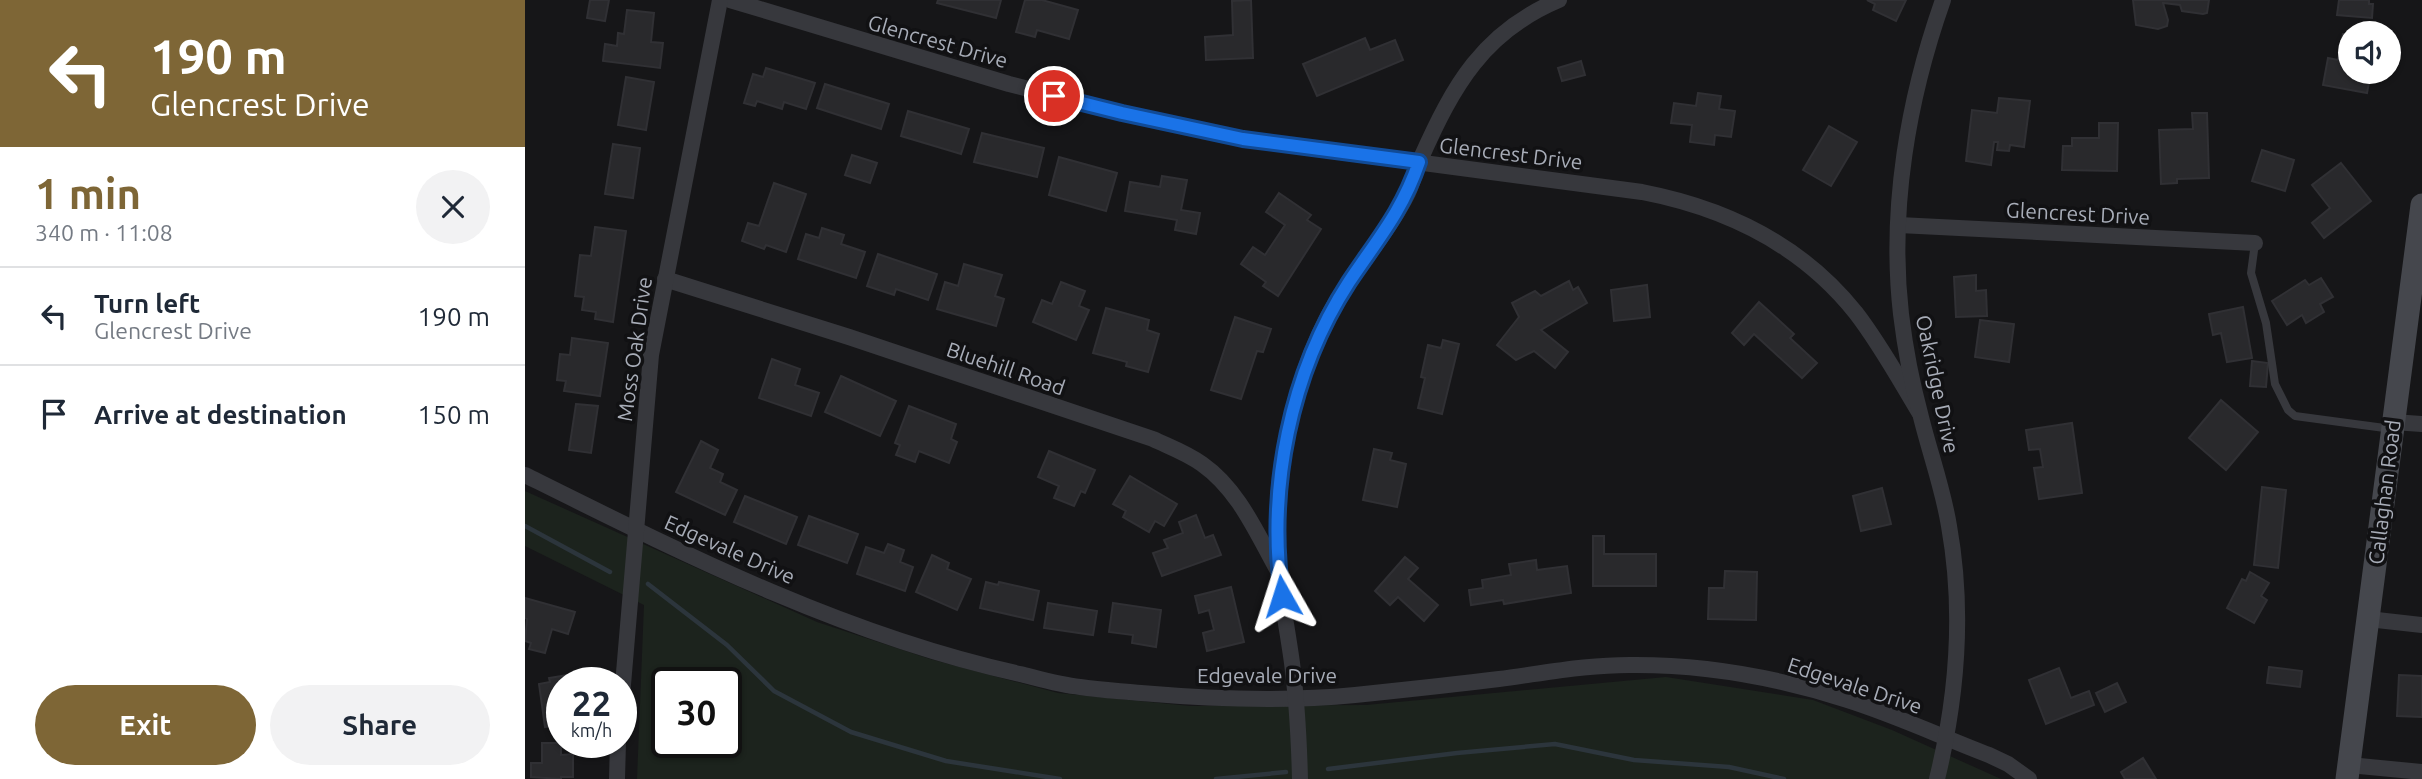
<!DOCTYPE html>
<html lang="en">
<head>
<meta charset="utf-8">
<style>
	body { margin:0; font-family:Ubuntu,sans-serif; background:#f2f2f3; color:#1f2937; height:100vh; display:flex; flex-direction:column; font-size:26px; white-space:nowrap }
	* { box-sizing:border-box; margin:0 }
	p { font-size:23px; color:#747a83 }
	.icon { flex:none; width:38px; height:38px; fill:none; stroke:currentColor; stroke-width:2; stroke-linecap:round; stroke-linejoin:round }
	.map { position:relative; flex:1; overflow:hidden }
	.drawer { display:flex; flex-direction:column; background:#fff; width:525px }
	.drawer>* { flex:none }
	.top-card { background:#7e6636; color:#fff; overflow:hidden }
	.buttons { position:absolute; left:1813px; top:21px; display:grid; gap:14px }
	.buttons a { display:grid; place-items:center; width:63px; height:63px; border-radius:50%; background:#fff; box-shadow:0 2px 5px #0004; font-size:35px }
	.speed { position:absolute; left:21px; top:667px; display:flex; gap:14px; font-size:35px; font-weight:700; text-align:center }
	.speed>* { display:grid; place-content:center; width:91px; height:91px; border-radius:50%; background:#fff; box-shadow:0 2px 5px #0004; line-height:1 }
	.speed small { font-size:18px; font-weight:400 }
	.speed .limit { border:4px solid #111; border-radius:10px; background:#fff; color:#111 }
	.pin { position:absolute; display:grid; place-items:center; width:60px; height:60px; color:#fff; margin:-30px; border:4px solid #fff; border-radius:50%; box-shadow:0 2px 7px #0007 }
	.me { position:absolute; width:77px; margin:-38px; rotate:354deg; stroke-linejoin:round; filter:drop-shadow(0 0 5px #0008) }
	.turn { display:flex; align-items:center; gap:24px; height:147px; padding:0 35px; font-size:32px }
	.turn .icon { width:91px; height:91px; stroke-width:2.5 }
	.turn b { display:block; font-size:49px; line-height:60px }
	.round { display:grid; place-items:center; flex:none; width:74px; height:74px; border-radius:37px; background:#f2f2f3 }
	.head { display:flex; align-items:center; justify-content:space-between; height:119px; padding:0 35px }
	h1 { font-size:42px; font-weight:600; line-height:52px; color:#7e6636 }
	.action { display:flex; gap:14px; margin-top:auto; padding:14px 35px }
	.action a { flex:1; height:80px; border-radius:42px; background:#7e6636; color:#fff; font-size:28px; font-weight:600; line-height:80px; text-align:center }
	.action a+a { background:#f2f2f3; color:#1f2937 }
	ul { padding:0; list-style:none }
	li { display:flex; align-items:center; gap:21px; height:98px; padding:0 35px; border-top:2px solid #e0e1e3 }
	li div { flex:1 }
	li b { display:block; font-size:26px }
	li em { font-style:normal }
	main { display:flex; flex:1; min-height:0 }
	.map>svg:first-child { display:block }
</style>
</head>
<body>
<main>
<section class="drawer">
<div class="top-card">
<div class="turn"><svg class="icon" aria-label="left" viewBox="0 0 24 24"><path d="M17 20v-9H6M10 6l-5 5 5 5"/></svg><div><b>190 m</b>Glencrest Drive</div></div>
</div>
<div class="head"><div><h1>1 min</h1><p>340 m · 11:08</p></div><a class="round"><svg class="icon" aria-label="close" viewBox="0 0 24 24"><path d="M6 6l12 12M18 6L6 18"/></svg></a></div>
<ul>
<li><svg class="icon" aria-label="left" viewBox="0 0 24 24"><path d="M17 20v-9H6M10 6l-5 5 5 5"/></svg><div><b>Turn left</b><p>Glencrest Drive</p></div><em>190 m</em></li>
<li><svg class="icon" aria-label="arrive" viewBox="0 0 24 24"><path d="M6 21V4h12l-3 4 3 4H6"/></svg><div><b>Arrive at destination</b></div><em>150 m</em></li>
</ul>
<div class="action"><a>Exit</a><a>Share</a></div>
</section>
<div class="map">
<svg width="1897" height="779" viewBox="0 0 1897 779">
	<rect width="100%" height="100%" fill="#161618"/>
	<path fill="#1c231d" fill-rule="evenodd" d="M0 491 292 622 405 659 533 693 665 706 841 705 1141 677 1288 700 1367 730 1476 779H112L119 605 0 546ZM142 682H201V742H142Z"/>
	<g fill="none" stroke-linecap="round" stroke-linejoin="round">
		<g stroke="#2c353c" stroke-width="4.5">
			<polyline points="0,526 85,572"/>
			<polyline points="123,584 202,645 249,691 326,732 421,761 535,779"/>
			<polyline points="803,769 932,753 1030,744 1109,760 1204,767 1259,779"/>
			<polyline points="691,779 761,772"/>
		</g>
	</g>
	<g fill="#29292c" stroke="#303034" stroke-width="2">
		<polygon points="65,0 84,0 80,21 62,18"/>
		<polygon points="413,0 476,0 471,18 412,3"/>
		<polygon points="500,0 517,0 553,10 544,39 512,30 510,37 491,32"/>
		<polygon points="726,0 728,58 681,60 680,37 708,35 707,1"/>
		<polygon points="1342,0 1381,0 1371,21 1348,10 1350,4"/>
		<polygon points="1608,0 1684,0 1682,13 1678,14 1657,11 1655,5 1638,3 1643,20 1642,26 1633,29 1611,25"/>
		<polygon points="1814,0 1844,0 1844,4 1848,4 1847,18 1812,15"/>
		<polygon points="102,10 129,13 126,42 138,43 135,68 78,61 80,44 92,46 93,33 99,34"/>
		<polygon points="1818,34 1825,35 1825,72 1846,72 1842,93 1798,85 1803,58 1813,60"/>
		<polygon points="840,38 845,50 870,40 878,60 792,96 778,64"/>
		<polygon points="1056,61 1060,75 1037,81 1033,68"/>
		<polygon points="241,68 290,83 281,109 259,102 257,109 232,101 230,106 219,103 228,74 238,77"/>
		<polygon points="101,77 129,82 121,130 93,125"/>
		<polygon points="300,84 364,104 356,129 292,108"/>
		<polygon points="1173,93 1196,96 1194,109 1210,111 1206,137 1190,135 1189,145 1165,142 1167,125 1146,123 1149,103 1171,106"/>
		<polygon points="1474,98 1505,101 1499,147 1485,145 1484,151 1472,150 1473,142 1469,142 1466,165 1441,161 1447,110 1472,113"/>
		<polygon points="383,111 444,129 436,154 376,136"/>
		<polygon points="1667,113 1682,113 1684,178 1652,179 1652,183 1636,184 1634,130 1668,129"/>
		<polygon points="1574,123 1593,123 1592,171 1537,170 1538,146 1547,146 1547,138 1574,138"/>
		<polygon points="1304,126 1332,142 1306,186 1278,170"/>
		<polygon points="457,133 519,148 512,177 449,162"/>
		<polygon points="88,144 115,148 108,198 80,194"/>
		<polygon points="1737,150 1769,160 1760,191 1727,181"/>
		<polygon points="327,155 352,163 345,183 320,175"/>
		<polygon points="534,157 592,173 581,211 524,195"/>
		<polygon points="1816,163 1846,201 1799,238 1787,223 1805,208 1787,185"/>
		<polygon points="637,176 662,180 656,210 675,213 671,234 650,230 652,220 600,211 605,182 635,187"/>
		<polygon points="249,183 281,194 261,252 241,245 239,249 217,241 223,223 234,226"/>
		<polygon points="754,193 786,215 782,220 796,229 753,296 738,286 741,282 716,264 728,247 740,255 760,225 741,212"/>
		<polygon points="70,227 101,231 88,322 70,319 71,312 57,310 59,297 50,296 55,255 66,256"/>
		<polygon points="297,228 319,235 316,244 340,252 331,278 273,259 281,234 294,238"/>
		<polygon points="353,254 412,274 403,300 371,289 369,295 342,286"/>
		<polygon points="439,264 477,275 470,296 479,299 471,326 412,309 420,282 433,286"/>
		<polygon points="1451,275 1451,291 1461,290 1462,316 1431,317 1429,277"/>
		<polygon points="1796,278 1808,297 1795,304 1799,312 1781,323 1777,315 1762,325 1747,301 1780,280 1784,285"/>
		<polygon points="1044,281 1048,290 1053,287 1062,303 1016,330 1043,352 1030,368 1009,351 991,360 972,345 994,317 987,303 1010,291 1016,296"/>
		<polygon points="536,282 560,291 554,306 564,310 551,340 508,322 517,300 527,304"/>
		<polygon points="1122,285 1125,317 1089,321 1086,290"/>
		<polygon points="1234,302 1269,334 1265,338 1292,363 1277,378 1229,334 1219,345 1207,333"/>
		<polygon points="1718,307 1727,358 1702,362 1696,333 1688,335 1684,314"/>
		<polygon points="581,308 624,320 622,330 634,334 623,372 601,366 602,362 568,353"/>
		<polygon points="710,317 746,329 738,352 732,351 716,399 686,390"/>
		<polygon points="1455,320 1489,324 1484,362 1450,357"/>
		<polygon points="47,338 83,343 75,396 39,391 41,381 32,380 35,354 45,355"/>
		<polygon points="918,340 934,344 917,414 893,408 900,378 896,377 903,345 916,348"/>
		<polygon points="247,359 275,369 270,385 294,393 286,416 234,398"/>
		<polygon points="1727,361 1743,363 1741,387 1725,386"/>
		<polygon points="316,376 371,401 355,436 300,412"/>
		<polygon points="1696,400 1733,432 1701,470 1664,438"/>
		<polygon points="51,404 73,406 66,453 44,450"/>
		<polygon points="384,406 431,424 426,439 432,442 424,463 394,451 390,462 371,455 375,445 370,443"/>
		<polygon points="1547,423 1557,493 1514,499 1509,468 1518,467 1515,449 1504,450 1501,430"/>
		<polygon points="176,441 193,450 185,468 198,474 195,482 212,490 200,515 151,492"/>
		<polygon points="849,449 867,453 865,460 881,464 872,507 838,500"/>
		<polygon points="524,451 570,470 560,493 556,491 549,506 529,498 534,486 513,477"/>
		<polygon points="605,476 652,504 639,526 630,521 624,532 598,517 601,511 588,504"/>
		<polygon points="1737,487 1761,490 1753,568 1729,565"/>
		<polygon points="1357,488 1366,524 1336,531 1328,496"/>
		<polygon points="220,496 272,517 261,544 209,522"/>
		<polygon points="671,515 680,538 688,535 696,555 637,576 628,553 643,548 639,540 658,533 654,522"/>
		<polygon points="284,516 333,534 322,563 273,545"/>
		<polygon points="1068,536 1079,536 1079,554 1131,554 1131,586 1068,586"/>
		<polygon points="363,544 379,550 375,562 388,567 380,591 332,574 341,547 359,553"/>
		<polygon points="407,555 424,563 422,569 446,579 432,610 391,592"/>
		<polygon points="880,557 893,568 883,579 913,605 899,621 873,597 865,605 850,591"/>
		<polygon points="1011,560 1012,570 1042,566 1046,593 979,604 978,600 946,605 944,590 958,588 957,580 986,575 984,564"/>
		<polygon points="1200,571 1232,572 1231,620 1183,619 1184,588 1199,588"/>
		<polygon points="1725,572 1744,583 1736,596 1742,600 1729,623 1702,608 1717,579 1721,581"/>
		<polygon points="461,582 473,585 474,582 514,591 508,620 455,608"/>
		<polygon points="706,587 719,642 682,651 678,633 689,630 684,610 674,613 670,596"/>
		<polygon points="0,598 50,612 43,634 27,629 20,653 4,649 6,643 0,641 2,619 0,618"/>
		<polygon points="523,603 572,611 568,635 519,628"/>
		<polygon points="588,603 636,610 631,647 607,643 608,635 584,632"/>
		<polygon points="1744,667 1777,671 1775,687 1742,683"/>
		<polygon points="1534,668 1546,698 1564,691 1569,705 1521,724 1504,680"/>
		<polygon points="43,675 44,682 37,682 37,724 20,727 14,684 25,682 24,678"/>
		<polygon points="1874,675 1897,676 1897,717 1872,716"/>
		<polygon points="1592,683 1601,702 1580,712 1571,693"/>
		<polygon points="17,743 36,743 36,755 48,754 48,777 36,777 36,779 6,777 6,763 17,763"/>
		<polygon points="1618,758 1631,779 1600,779 1596,772"/>
	</g>
	<g fill="none" stroke-linecap="round" stroke-linejoin="round">
		<polyline stroke="#37383d" stroke-width="8" points="1730,243 1726,273 1741,323 1750,384 1763,410 1770,416 1867,429"/>
		<g stroke="#37383d" stroke-width="16">
			<path d="M205 0 484 84 597 113 718 139 1117 192C1200 208 1277 245 1331 313 1355 344 1374 379 1394 412"/>
			<polyline points="1374,225 1730,243"/>
			<path d="M140 279 324 337 628 439C645 447 662 453 677 464 714 490 732 534 753 571"/>
			<polyline points="1868,422 1897,424"/>
			<path d="M0 475C159 554 321 636 495 674 515 679 535 685 555 687 575 690 596 691 616 693 686 699 759 702 830 695 878 690 926 685 974 679 1020 673 1065 664 1111 665 1182 665 1254 678 1322 700 1370 715 1417 737 1464 755L1483 764 1504 779"/>
			<polyline points="1843,619 1897,625"/>
			<polyline points="96,708 126,355 195,0"/>
			<polyline points="1824,765 1897,772"/>
			<polyline points="92,779 93,742"/>
			<path d="M775 779C774 740 772 702 767 663 763 633 757 604 754 574 746 489 763 398 800 322 823 276 860 239 883 193 888 182 891 170 896 158 928 86 958 32 1034 0"/>
			<path d="M1412 779C1432 697 1439 610 1424 526 1418 488 1404 451 1395 413 1386 380 1380 347 1376 314 1364 209 1383 99 1418 0"/>
		</g>
		<polyline stroke="#45474d" stroke-width="23" points="1822,779 1897,205"/>
	</g>
	<g fill="none" stroke-linecap="round" stroke-linejoin="round">
		<g stroke="#114b97" stroke-width="18">
			<path id="route" d="M529 96 597 113 718 139 894 162C877 212 852 240 824 282 765 373 742 489 757 596"/>
		</g>
		<use href="#route" stroke="#1a73e8" stroke-width="12"/>
	</g>
	<g text-anchor="middle" dominant-baseline="central" stroke-width="7" stroke-linejoin="round" paint-order="stroke">
		<g font-size="21" fill="#a8adb8" stroke="#111113">
			<text transform="translate(413 41) rotate(16)">Glencrest Drive</text>
			<text transform="translate(986 153) rotate(7)">Glencrest Drive</text>
			<text transform="translate(1553 213) rotate(3)">Glencrest Drive</text>
			<text transform="translate(109 349) rotate(-82)">Moss Oak Drive</text>
			<text transform="translate(481 368) rotate(19)">Bluehill Road</text>
			<text transform="translate(1413 384) rotate(78)">Oakridge Drive</text>
			<text transform="translate(1859 492) rotate(-83)">Callaghan Road</text>
			<text transform="translate(205 549) rotate(24)">Edgevale Drive</text>
			<text x="742" y="675">Edgevale Drive</text>
			<text transform="translate(1330 685) rotate(18)">Edgevale Drive</text>
		</g>
	</g>
</svg>
<div class="buttons">
<a><svg class="icon" aria-label="sound" viewBox="0 0 24 24"><path d="M4 9h4l5-4v14l-5-4H4zM17 9q2 3 0 6"/></svg></a>
</div>
<div class="speed"><div>22<small>km/h</small></div><div class="limit">30</div></div>
<div class="pin" style="left:529px;top:96px;background:#d93025"><svg class="icon" aria-label="arrive" viewBox="0 0 24 24"><path d="M6 21V4h12l-3 4 3 4H6"/></svg></div>
<svg class="me" style="left:757px;top:596px" viewBox="-20 -20 40 40"><path d="M0-17L14 15 0 8-14 15z" fill="#1a73e8" stroke="#fff" stroke-width="4"/></svg>
</div>
</main>
</body>
</html>
